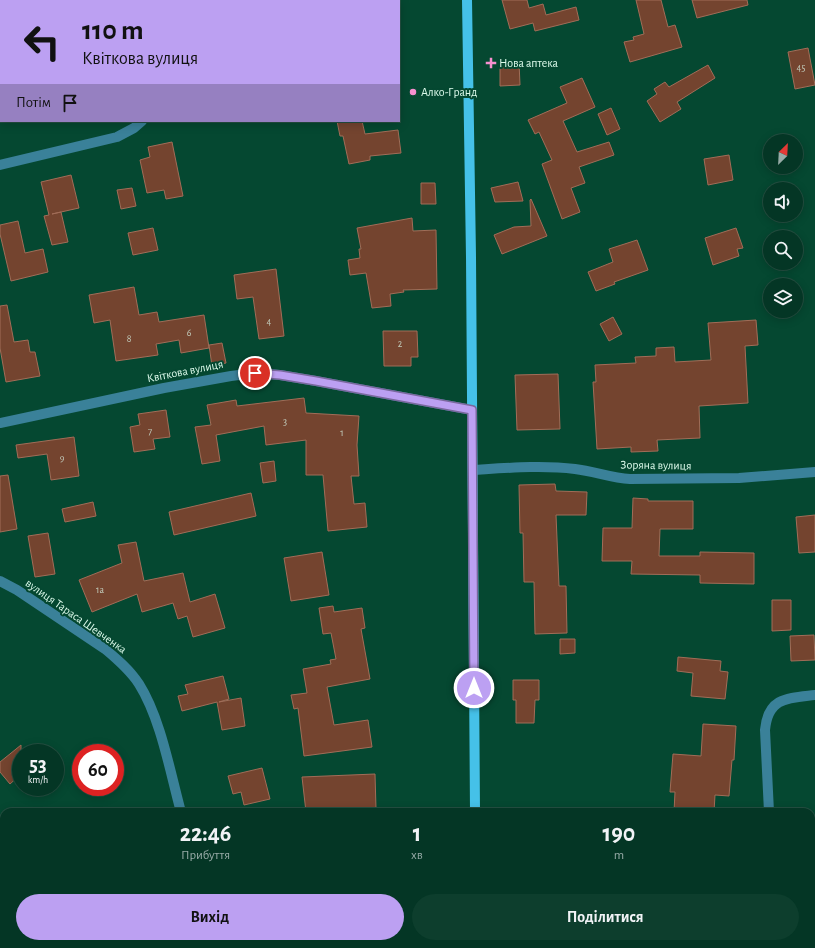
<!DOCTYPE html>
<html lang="uk">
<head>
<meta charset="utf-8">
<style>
	body { margin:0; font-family:"Alegreya Sans",sans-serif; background:#0d3e2d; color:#f1f3f6; height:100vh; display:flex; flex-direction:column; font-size:15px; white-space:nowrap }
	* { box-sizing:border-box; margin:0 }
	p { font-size:13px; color:#97aba7 }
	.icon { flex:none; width:22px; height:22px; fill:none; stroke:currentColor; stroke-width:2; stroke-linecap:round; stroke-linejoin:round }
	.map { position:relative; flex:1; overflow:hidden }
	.sheet { position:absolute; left:0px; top:808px; width:815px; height:140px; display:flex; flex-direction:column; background:#043625; border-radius:12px 12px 0 0; box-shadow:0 2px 10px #0003,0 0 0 1px #255042 }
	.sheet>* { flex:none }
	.hud { position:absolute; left:0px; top:0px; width:400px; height:122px; box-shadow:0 2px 10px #0003,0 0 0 1px #255042; background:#bca0f2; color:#111; overflow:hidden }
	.needle { width:26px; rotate:24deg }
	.buttons { position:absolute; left:763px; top:134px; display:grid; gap:8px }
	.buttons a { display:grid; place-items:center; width:40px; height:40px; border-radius:50%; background:#043625; box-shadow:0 2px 10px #0003,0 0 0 1px #255042; font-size:20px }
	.speed { position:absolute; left:12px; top:744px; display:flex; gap:8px; font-size:20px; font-weight:700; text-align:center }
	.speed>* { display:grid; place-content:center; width:52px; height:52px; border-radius:50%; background:#043625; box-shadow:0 2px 10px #0003,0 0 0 1px #255042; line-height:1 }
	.speed small { font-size:10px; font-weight:400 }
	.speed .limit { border:6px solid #d22; background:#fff; color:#111 }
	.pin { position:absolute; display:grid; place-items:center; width:34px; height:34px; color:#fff; margin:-17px; border:2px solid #fff; border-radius:50%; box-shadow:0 1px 4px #0007 }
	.me { position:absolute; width:44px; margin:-22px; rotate:0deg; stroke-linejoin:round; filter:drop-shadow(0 0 3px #0008) }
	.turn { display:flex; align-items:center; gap:14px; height:84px; padding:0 16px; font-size:18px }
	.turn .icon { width:52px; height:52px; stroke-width:2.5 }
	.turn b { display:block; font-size:28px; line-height:34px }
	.then { display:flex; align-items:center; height:38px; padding:0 16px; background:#0003; gap:8px; font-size:15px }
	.eta { display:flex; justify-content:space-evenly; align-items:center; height:68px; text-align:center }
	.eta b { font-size:24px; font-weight:700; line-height:28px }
	.button { display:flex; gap:8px; margin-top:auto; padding:8px 16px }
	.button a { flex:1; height:46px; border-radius:24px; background:#bca0f2; color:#111; font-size:16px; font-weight:700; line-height:46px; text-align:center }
	.button a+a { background:#0d3e2d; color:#f1f3f6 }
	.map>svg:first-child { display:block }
</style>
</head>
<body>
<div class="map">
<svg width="815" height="948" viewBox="0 0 815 948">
	<rect width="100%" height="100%" fill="#054831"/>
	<g fill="#74442f" stroke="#a16d58">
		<polygon points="502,0 527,0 529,8 543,4 546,15 576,7 579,20 535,31 533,23 510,29"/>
		<polygon points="636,0 661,0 668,27 675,25 682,47 630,62 624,42 634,40 633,37 644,34"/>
		<polygon points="692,0 747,0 748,5 697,18"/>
		<polygon points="808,48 815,85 795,89 788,52"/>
		<polygon points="500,62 519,62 520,85 500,86"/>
		<polygon points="708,65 715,78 677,102 681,109 660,122 647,101 657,94 654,89 665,82 669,87"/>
		<polygon points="582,78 595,107 563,121 577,152 609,142 614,155 579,167 585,183 571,188 580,212 562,219 542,164 552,160 539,132 535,134 528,120 567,103 560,87"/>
		<polygon points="611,108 620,129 607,135 598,114"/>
		<polygon points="337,121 362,121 365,134 398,130 401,153 370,156 370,160 349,164 343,136 340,136"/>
		<polygon points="172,142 183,196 166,199 164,190 147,193 140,160 150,157 148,147"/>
		<polygon points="729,155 733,180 708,185 704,159"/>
		<polygon points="71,175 79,208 52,214 61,212 68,242 52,245 44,216 49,215 41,182"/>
		<polygon points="518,182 523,201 495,202 491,188"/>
		<polygon points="421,183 435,183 436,204 421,204"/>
		<polygon points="132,188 136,206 121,209 117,190"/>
		<polygon points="531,199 547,236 502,254 494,235 514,227 531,226 530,200"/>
		<polygon points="412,218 413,231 436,230 437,289 403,290 404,292 390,294 391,306 372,308 366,273 350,275 348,260 360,258 359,249 361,249 357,228"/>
		<polygon points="18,221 25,253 43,249 48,272 11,281 0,234 0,225"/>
		<polygon points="153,228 158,250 133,255 128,233"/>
		<polygon points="736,228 743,248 737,249 739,256 713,265 705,238"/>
		<polygon points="637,240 648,270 614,282 615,284 596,291 588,272 613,262 609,249"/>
		<polygon points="276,269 284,336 259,339 253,297 237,299 234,275"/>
		<polygon points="134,287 139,315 157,312 159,322 204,315 209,348 181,353 179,340 156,344 158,355 116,361 110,320 94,323 89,295"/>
		<polygon points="7,305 14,342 28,340 30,352 35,352 40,376 6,382 0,348 0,306"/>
		<polygon points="613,317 622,334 609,341 600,324"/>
		<polygon points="756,320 758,345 745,346 748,403 699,406 700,438 657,440 658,451 631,452 631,447 597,449 593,382 596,382 595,365 636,363 635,357 656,356 656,348 674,347 675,362 711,360 708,323"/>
		<polygon points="383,331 417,331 418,357 411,357 411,366 384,366"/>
		<polygon points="222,343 226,363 212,366 209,345"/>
		<polygon points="558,374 560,429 517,430 515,375"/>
		<polygon points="304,398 306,413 359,416 357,445 359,476 351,476 354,504 365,503 367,527 328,531 323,475 306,475 306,440 266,445 264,426 216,435 220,461 202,464 195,427 211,425 207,405 236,400 237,406"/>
		<polygon points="166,410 170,437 153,439 155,449 134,452 130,427 140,425 138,414"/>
		<polygon points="74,437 79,476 51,480 47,454 18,458 16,445"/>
		<polygon points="274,461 276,481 263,483 260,463"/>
		<polygon points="8,475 17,529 0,532 0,476"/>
		<polygon points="555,484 556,491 587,492 586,515 556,515 559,586 566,586 567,633 535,634 534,582 524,582 523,533 520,533 519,485"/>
		<polygon points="251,493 256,516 174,535 169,512"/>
		<polygon points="633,498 648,499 648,501 693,501 693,529 660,529 659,556 700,556 700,552 754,553 754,584 700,583 700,575 631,574 632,561 602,561 603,528 632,528"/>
		<polygon points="93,502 96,516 65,522 62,509"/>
		<polygon points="815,515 815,552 799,553 796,517"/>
		<polygon points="48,533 55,574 35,577 28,536"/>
		<polygon points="136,542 144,581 183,573 190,602 215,594 225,628 193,637 187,616 178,619 173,603 142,612 137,594 92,612 79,580 122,563 118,545"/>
		<polygon points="322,552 329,595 291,601 284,558"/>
		<polygon points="772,600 791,600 791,630 772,631"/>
		<polygon points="333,606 334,612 362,608 365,628 361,629 370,679 327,687 334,725 368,720 372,747 304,756 298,708 294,709 291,695 307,693 303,669 331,664 330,660 336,659 331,633 323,634 319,608"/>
		<polygon points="814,635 815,660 791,661 790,636"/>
		<polygon points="560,639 575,639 575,653 560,654"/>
		<polygon points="678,657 721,661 720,671 728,672 725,699 691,696 693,673 677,671"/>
		<polygon points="223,676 229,699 219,702 241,698 245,726 222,730 217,702 182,711 178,696 188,694 185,685"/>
		<polygon points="513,680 539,680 539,700 535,700 534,723 516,723 516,700 513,700"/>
		<polygon points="703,724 736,726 734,760 732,760 729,796 715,795 714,812 674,812 675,792 670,792 673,754 701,756"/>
		<polygon points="21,745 21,774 10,784 0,772 0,762"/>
		<polygon points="262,768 270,799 244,805 241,792 233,794 228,776"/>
		<polygon points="375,774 376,809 333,810 333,812 306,812 302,777"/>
	</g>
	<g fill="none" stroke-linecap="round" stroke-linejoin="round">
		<g stroke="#3a8199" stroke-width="10">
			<polyline points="143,0 143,1"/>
			<polyline points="0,165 117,137 134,128 142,121"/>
			<polyline points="0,423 164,388 231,376 255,373 280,375 316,381 472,410"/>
			<path d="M473 470C507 468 542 465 575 469 594 471 611 478 630 479L739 478 815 472"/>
			<path d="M0 581 17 590 105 649C117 659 130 670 139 684 161 719 170 772 181 812"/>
			<path d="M769 812 765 730C768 697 788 698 815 695"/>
			<polyline points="215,944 216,948"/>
			<polyline points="774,944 774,948"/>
			<polyline points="436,948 463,944"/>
		</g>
		<g stroke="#45c1e8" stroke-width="10">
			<polyline points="467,0 471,257 475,812"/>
			<polyline points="476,944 476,948"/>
		</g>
	</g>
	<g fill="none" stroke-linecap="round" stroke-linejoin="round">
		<g stroke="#7a689d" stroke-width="10">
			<polyline id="route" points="255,373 280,375 316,381 472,410 474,688"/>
		</g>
		<use href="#route" stroke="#bca0f2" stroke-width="7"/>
	</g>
	<g fill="#f690cf" stroke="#054831" stroke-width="1.5">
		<path d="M489 57h4v4h4v4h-4v4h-4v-4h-4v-4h4z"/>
		<circle cx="413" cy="92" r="4"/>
	</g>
	<g text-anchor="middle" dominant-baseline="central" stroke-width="4" stroke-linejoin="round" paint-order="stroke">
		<g font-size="10" fill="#c2ccbc">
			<text x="801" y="68">45</text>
			<text x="269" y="322">4</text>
			<text x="189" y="333">6</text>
			<text x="129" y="339">8</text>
			<text x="400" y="344">2</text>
			<text x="285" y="422">3</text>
			<text x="150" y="432">7</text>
			<text x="342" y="433">1</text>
			<text x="62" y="458">9</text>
			<text x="100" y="590">1а</text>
		</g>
		<g font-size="12" fill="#dcfaeb" stroke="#054831" text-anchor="start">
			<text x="499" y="63">Нова аптека</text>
			<text x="421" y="92">Алко-Гранд</text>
		</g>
		<g font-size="12" fill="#dcfaeb" stroke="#054831">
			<text transform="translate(185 371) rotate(-11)">Квіткова вулиця</text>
			<text transform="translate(656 465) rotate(1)">Зоряна вулиця</text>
			<text transform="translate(76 616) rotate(35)">вулиця Тараса Шевченка</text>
		</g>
	</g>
</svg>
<div class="buttons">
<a><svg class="needle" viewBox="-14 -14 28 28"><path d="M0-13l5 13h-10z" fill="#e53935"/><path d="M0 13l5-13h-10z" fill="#97aba7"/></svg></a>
<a><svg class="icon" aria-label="sound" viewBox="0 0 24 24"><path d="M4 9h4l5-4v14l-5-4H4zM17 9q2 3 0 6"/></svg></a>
<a><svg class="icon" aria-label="search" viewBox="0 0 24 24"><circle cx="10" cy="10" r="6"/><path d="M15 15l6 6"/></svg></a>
<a><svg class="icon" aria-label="layers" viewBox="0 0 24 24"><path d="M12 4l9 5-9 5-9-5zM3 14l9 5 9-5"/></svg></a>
</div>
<div class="speed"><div>53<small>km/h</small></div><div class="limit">60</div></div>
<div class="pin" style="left:255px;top:373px;background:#d93025"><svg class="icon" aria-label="arrive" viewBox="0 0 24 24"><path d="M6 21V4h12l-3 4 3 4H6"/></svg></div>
<svg class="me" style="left:474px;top:688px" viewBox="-20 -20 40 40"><circle r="17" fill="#bca0f2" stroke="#fff" stroke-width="3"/><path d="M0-11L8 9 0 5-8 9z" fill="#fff"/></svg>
<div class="hud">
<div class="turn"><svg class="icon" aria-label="left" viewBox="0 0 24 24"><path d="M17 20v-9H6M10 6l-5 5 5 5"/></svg><div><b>110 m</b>Квіткова вулиця</div></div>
<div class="then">Потім<svg class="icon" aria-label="arrive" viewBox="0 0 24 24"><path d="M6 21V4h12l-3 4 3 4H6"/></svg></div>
</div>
<section class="sheet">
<div class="eta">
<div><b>22:46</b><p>Прибуття</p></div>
<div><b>1</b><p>хв</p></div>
<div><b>190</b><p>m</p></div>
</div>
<div class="button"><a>Вихід</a><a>Поділитися</a></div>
</section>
</div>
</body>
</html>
